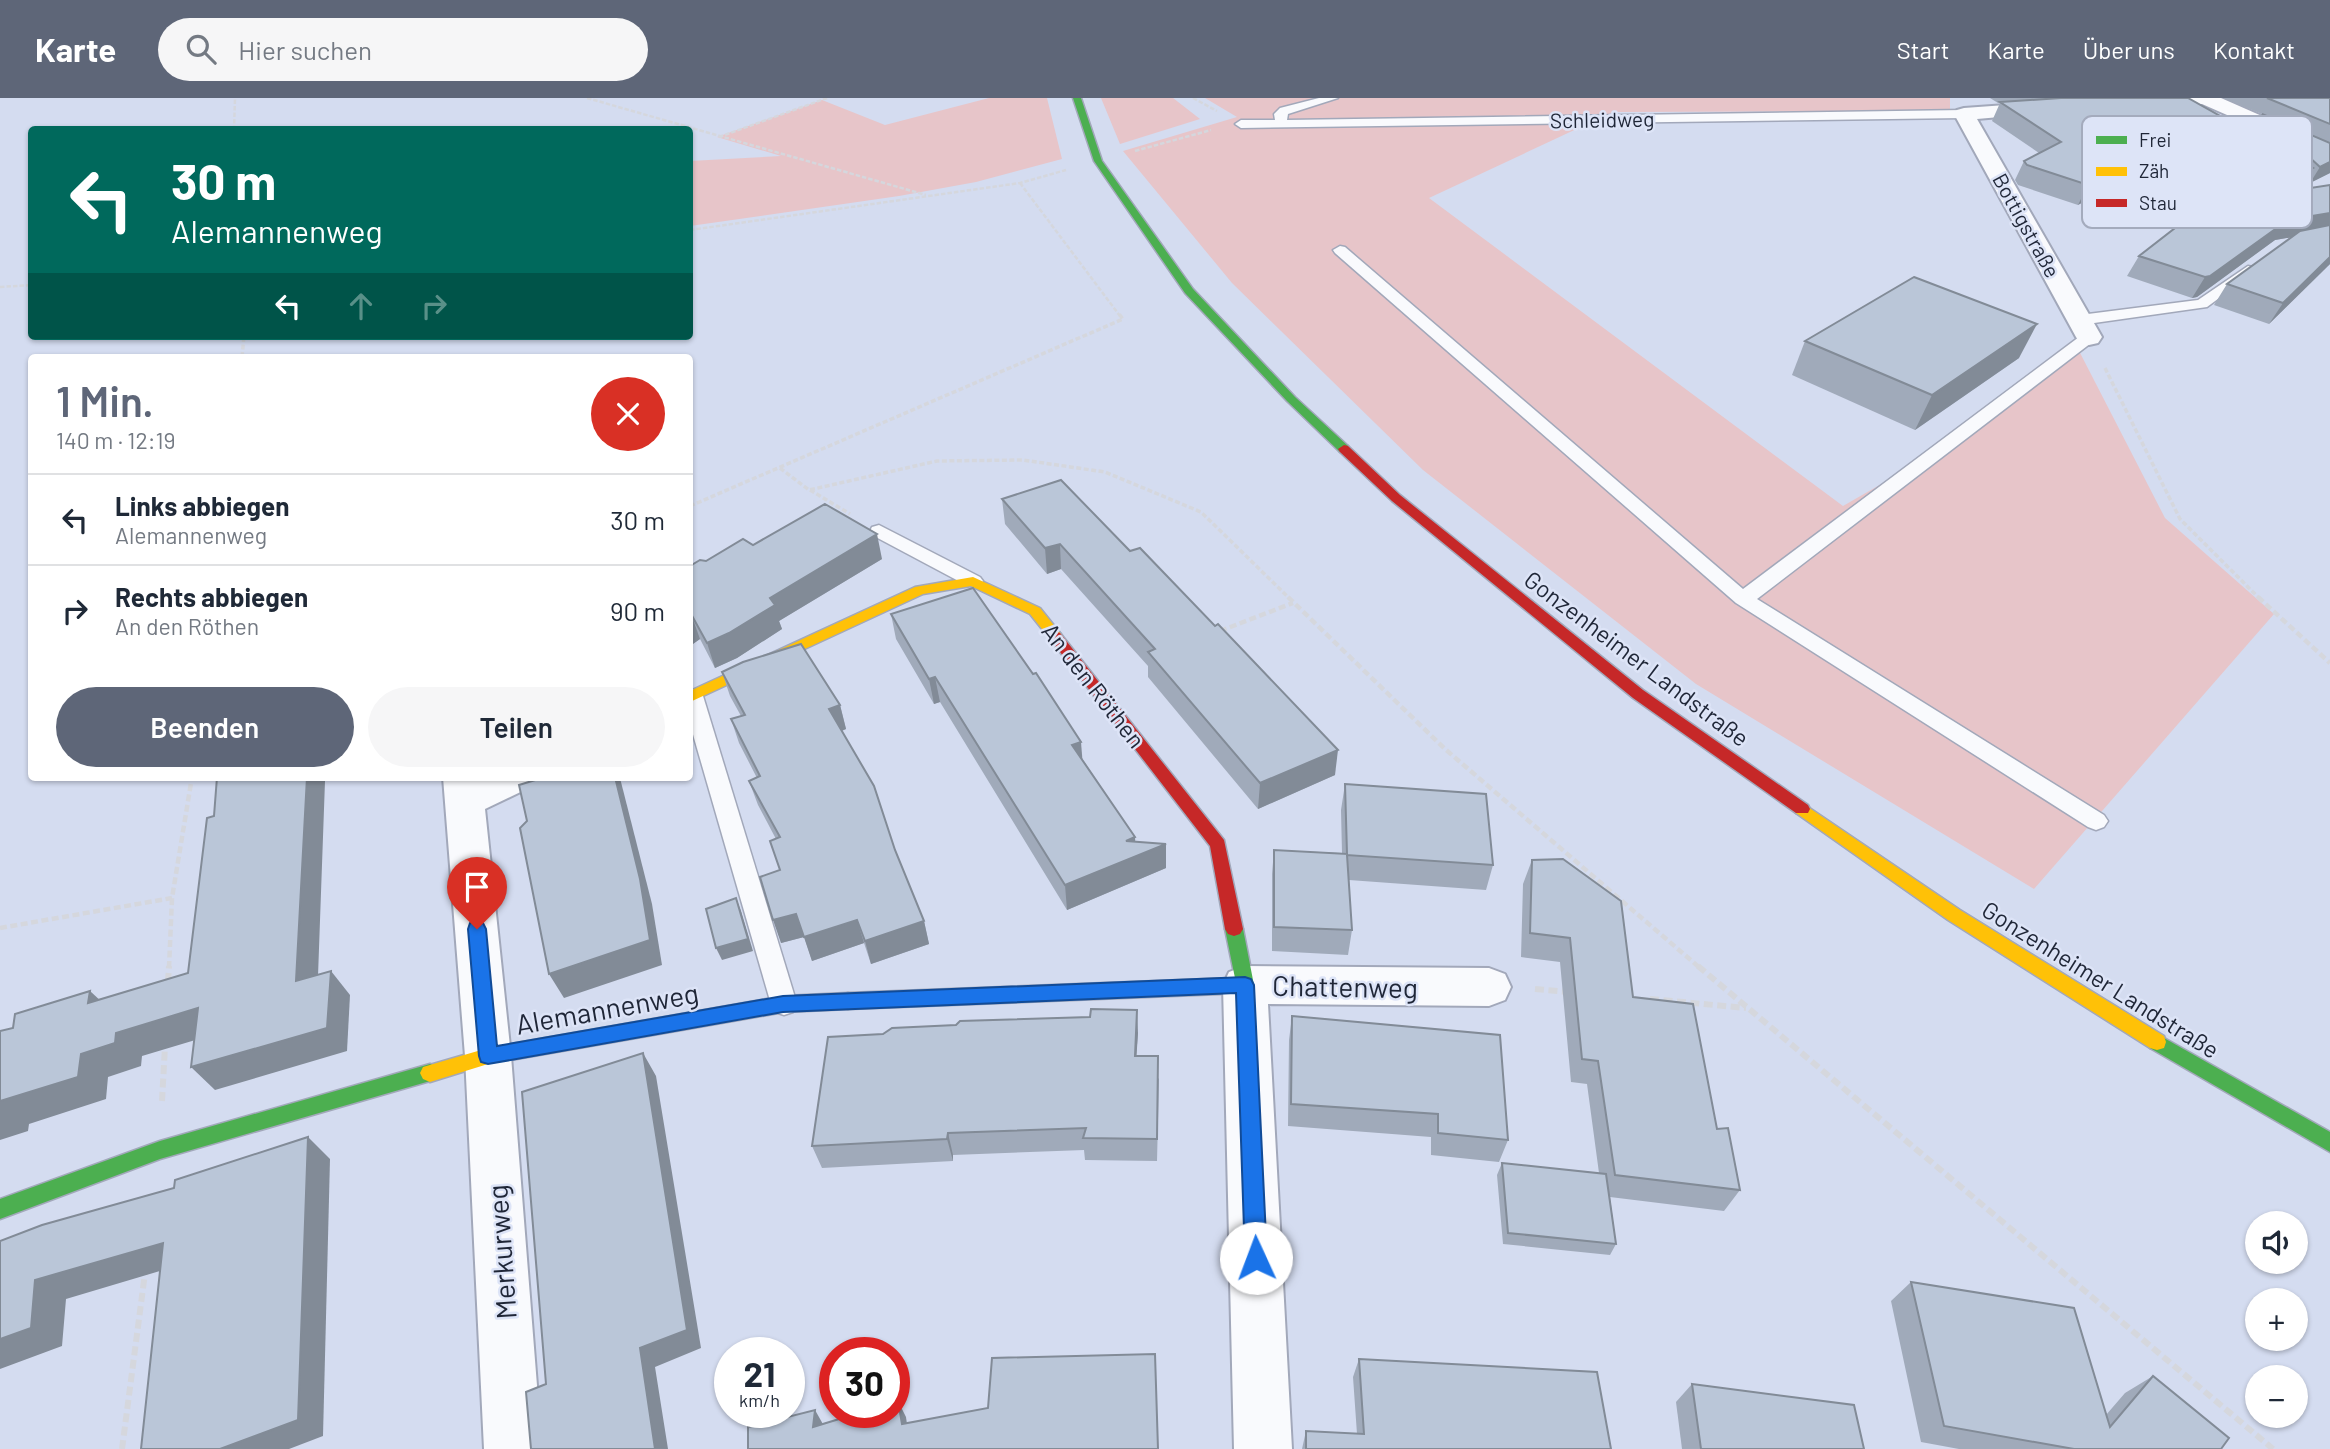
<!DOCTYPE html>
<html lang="de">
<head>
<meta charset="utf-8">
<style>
	body { margin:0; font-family:Barlow,sans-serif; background:#f6f6f7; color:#1f2937; height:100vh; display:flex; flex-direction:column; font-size:26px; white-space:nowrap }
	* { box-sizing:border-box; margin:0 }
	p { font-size:23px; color:#747a83 }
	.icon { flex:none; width:38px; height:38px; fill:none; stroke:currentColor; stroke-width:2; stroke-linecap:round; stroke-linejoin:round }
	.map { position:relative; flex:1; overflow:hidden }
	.panel { position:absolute; left:28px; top:256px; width:665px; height:427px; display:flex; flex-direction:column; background:#fff; border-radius:7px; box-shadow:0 2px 5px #0004 }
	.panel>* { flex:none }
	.hud { position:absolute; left:28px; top:28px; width:665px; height:214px; border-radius:7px; box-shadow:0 2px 5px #0004; background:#00695c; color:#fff; overflow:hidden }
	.buttons { position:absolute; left:2245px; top:1113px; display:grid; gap:14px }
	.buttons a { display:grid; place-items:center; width:63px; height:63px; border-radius:50%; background:#fff; box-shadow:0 2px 5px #0004; font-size:35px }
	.speed { position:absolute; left:714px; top:1239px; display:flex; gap:14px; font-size:35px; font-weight:700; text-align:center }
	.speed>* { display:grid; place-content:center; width:91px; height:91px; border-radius:50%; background:#fff; box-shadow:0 2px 5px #0004; line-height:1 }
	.speed small { font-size:18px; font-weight:400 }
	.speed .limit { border:10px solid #d22; background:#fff; color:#111 }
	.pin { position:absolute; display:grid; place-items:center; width:60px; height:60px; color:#fff; margin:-72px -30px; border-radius:50% 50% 50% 0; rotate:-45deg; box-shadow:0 0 7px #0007 }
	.pin .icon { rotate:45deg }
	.me { position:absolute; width:77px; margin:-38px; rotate:358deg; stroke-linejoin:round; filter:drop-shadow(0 0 5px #0008) }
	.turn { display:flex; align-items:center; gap:24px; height:147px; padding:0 28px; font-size:32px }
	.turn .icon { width:91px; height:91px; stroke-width:2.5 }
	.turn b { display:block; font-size:49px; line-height:60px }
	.lanes { display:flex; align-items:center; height:66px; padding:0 28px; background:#0003; justify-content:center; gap:35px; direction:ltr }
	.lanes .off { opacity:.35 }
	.round { display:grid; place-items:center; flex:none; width:74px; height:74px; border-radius:37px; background:#f6f6f7 }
	.head { display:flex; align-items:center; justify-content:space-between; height:119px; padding:0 28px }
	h1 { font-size:42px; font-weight:600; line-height:52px; color:#5e6678 }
	.button { display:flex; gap:14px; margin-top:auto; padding:14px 28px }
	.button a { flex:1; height:80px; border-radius:42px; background:#5e6678; color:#fff; font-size:28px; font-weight:600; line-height:80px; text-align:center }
	.button a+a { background:#f6f6f7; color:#1f2937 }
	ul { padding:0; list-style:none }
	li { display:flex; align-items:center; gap:21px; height:91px; padding:0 28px; border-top:2px solid #e0e1e3 }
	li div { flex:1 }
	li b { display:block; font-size:26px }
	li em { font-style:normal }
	header { display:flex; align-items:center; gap:42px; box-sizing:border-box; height:98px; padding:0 35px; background:#5e6678; color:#fff }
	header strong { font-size:33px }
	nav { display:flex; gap:38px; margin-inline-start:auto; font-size:24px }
	.search { width:490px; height:63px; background:#f6f6f7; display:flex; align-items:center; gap:18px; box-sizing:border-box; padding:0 24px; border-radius:38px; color:#747a83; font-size:26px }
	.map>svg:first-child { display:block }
</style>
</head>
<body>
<header>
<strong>Karte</strong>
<div class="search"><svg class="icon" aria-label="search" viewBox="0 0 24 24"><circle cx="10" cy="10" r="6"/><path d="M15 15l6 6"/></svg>Hier suchen</div>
<nav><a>Start</a><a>Karte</a><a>Über uns</a><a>Kontakt</a></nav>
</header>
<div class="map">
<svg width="2330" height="1351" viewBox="0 0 2330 1351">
	<rect width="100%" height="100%" fill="#d4dcf0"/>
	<g fill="#e7c5c9">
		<polygon points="989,0 1047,0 1062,61 976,84 899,98 690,128 690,63 781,58 717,39 822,2 885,27"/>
		<polygon points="1101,0 1173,0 1200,21 1120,46"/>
		<polygon points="1205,0 1950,0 1950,13 1613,14 1429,100 1843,408 1930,358 2077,249 2165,420 2274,516 2034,791 1696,586 1423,372 1232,185 1123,53 1237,19"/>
	</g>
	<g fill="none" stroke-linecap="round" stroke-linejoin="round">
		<g stroke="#a2a8ba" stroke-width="3">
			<g id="lane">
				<polygon points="1319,0 1338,0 1288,16 1287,22 1964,12 1970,16 1964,20 1241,30 1235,26 1241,22 1275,22 1274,16 1280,10"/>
				<polygon points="1340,148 1345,149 1743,491 2083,236 2095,236 2097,239 2095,242 1757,501 2104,717 2108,723 2104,729 2096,732 2088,729 1736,505 1335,155 1333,152"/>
				<polygon points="2248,168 2253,169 2255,172 2253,175 2207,209 2080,227 2072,222 2080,217 2198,202"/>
				<polygon points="879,427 980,479 983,483 980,487 966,487 872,437 870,433 872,429"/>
				<polygon points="690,591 700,593 703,598 797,906 793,914 784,917 775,914 771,906 690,626"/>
			</g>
		</g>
		<g stroke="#a2a8ba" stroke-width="4">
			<g id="street">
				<polygon points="2131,0 2221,0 2330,48 2330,62 2202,6 2138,10 2131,8 2128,4"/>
				<polygon points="2050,4 2057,6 2060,10 2057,14 1977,21 2102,239 2098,245 2089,247 2080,245 2076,239 1954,16 1957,12 1964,10"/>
				<polygon points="443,679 536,679 531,689 485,711 511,958 542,1351 484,1351 465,958"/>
				<polygon points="1245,868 1489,870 1505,876 1511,889 1505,902 1489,908 1268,906 1292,1351 1234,1351 1223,887 1229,874"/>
			</g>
		</g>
		<g stroke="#a2a8ba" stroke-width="3">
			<g id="fast">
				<polygon points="1073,0 1081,0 1102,63 1193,191 1295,299 1348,348 1348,354 1340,354 1287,303 1185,195 1094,63"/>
				<polygon points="1234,824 1240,826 1243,831 1254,887 1251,892 1245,895 848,911 842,909 839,903 842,897 848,895 1235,880 1225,831 1228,826"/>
				<polygon points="2157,936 2330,1034 2330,1054 2150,950 2148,944 2150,938"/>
				<polygon points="430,966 437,969 440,975 437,981 160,1061 0,1121 0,1101 160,1043"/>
			</g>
		</g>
		<g stroke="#a2a8ba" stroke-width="3">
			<g id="slow">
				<polygon points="973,479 1040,510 1060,535 1062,538 1060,541 1050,541 1030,516 971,488 923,496 690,604 690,593 915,489"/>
				<polygon points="1802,705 1960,812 2164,938 2166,944 2164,950 2157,952 2150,950 1948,822 1796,715 1794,711 1796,707"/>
				<polygon points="848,895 854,897 857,903 854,909 848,911 784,914 488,966 430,984 423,981 420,975 423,969 488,950 784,898"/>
			</g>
		</g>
		<g stroke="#a2a8ba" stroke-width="3">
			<g id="jam">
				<polygon points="1344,347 1348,348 1400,397 1643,592 1808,707 1810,711 1808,715 1796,715 1633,600 1392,403 1340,354 1338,351"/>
				<polygon points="1055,533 1060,535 1224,742 1243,831 1240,836 1234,838 1228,836 1225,831 1210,748 1050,541 1048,538"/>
			</g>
		</g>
		<g stroke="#d5d7dd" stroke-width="2.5" stroke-dasharray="4.5 2" stroke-linecap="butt">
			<polyline points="587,0 926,97"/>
			<polyline points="1193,0 1217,13"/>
			<polyline points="234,32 235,0"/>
			<polyline points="719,39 827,0"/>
			<polyline points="1135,53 1211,32"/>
			<polyline points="1020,85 1120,218"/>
			<polyline points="690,132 1020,85 1066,72"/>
			<polyline points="0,189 32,187"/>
		</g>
		<g stroke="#d5d7dd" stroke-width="3.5" stroke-dasharray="5 2.5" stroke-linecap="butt">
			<polyline points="242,259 244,238"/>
			<polyline points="2105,270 2180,421 2260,501"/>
			<polyline points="780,370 809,392 937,363 1023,362 1105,374 1201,414 1290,501"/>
			<polyline points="810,392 850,416"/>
			<polyline points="690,408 1123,221 1119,216"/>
		</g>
		<g stroke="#d5d7dd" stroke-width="4.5" stroke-dasharray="7 3.5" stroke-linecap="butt">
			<polyline points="1288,499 1445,651 1700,870"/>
			<polyline points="2258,499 2330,565"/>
			<polyline points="1220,533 1293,505"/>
			<polyline points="0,830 172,800"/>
			<polyline points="169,870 172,800 192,679"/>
		</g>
		<g stroke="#d5d7dd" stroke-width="6" stroke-dasharray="9 4.5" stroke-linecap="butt">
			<polyline points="1698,868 2273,1351"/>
			<polyline points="168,884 169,868"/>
			<polyline points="1535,891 1568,894"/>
			<polyline points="1650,901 1746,910"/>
			<polyline points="162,1003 165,948"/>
			<polyline points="122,1351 145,1175"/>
		</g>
		<use href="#lane" fill="#f9fafd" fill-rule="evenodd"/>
		<use href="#street" fill="#f9fafd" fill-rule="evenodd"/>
		<use href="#fast" fill="#4caf50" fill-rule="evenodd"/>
		<use href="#slow" fill="#ffc107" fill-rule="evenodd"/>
		<use href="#jam" fill="#c62828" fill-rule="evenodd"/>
	</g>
	<g fill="#a0aaba">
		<polygon points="1990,0 2188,0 2266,44 2253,31 2262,16 2223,0 2330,0 2330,75 2310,85 2306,81 2301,89 2294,92 2330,166 2269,226 2214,207 2227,186 2292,139 2275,142 2197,199 2192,200 2127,178 2139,158 2180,126 2095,97 2078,107 2018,87 2015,82 2024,63 2039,55 1992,23 2000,5 1998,5"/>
		<polygon points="1805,243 2019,260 1915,332 1792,277"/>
		<polygon points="1061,382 1335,677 1258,711 1148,579 1148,568 1061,471 1047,476 1005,426 1002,401"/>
		<polygon points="753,447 882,461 779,523 782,531 737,560 715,570 700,541 690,548 690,468"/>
		<polygon points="891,516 1083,662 1135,739 1135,744 1166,770 1067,812 940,604 934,606 896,541"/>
		<polygon points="722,574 840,607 846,631 842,633 895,752 924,823 929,846 871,866 864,845 812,863 804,839 781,845 780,772 776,741 758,707 749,683 757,680 739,645 731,621 741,618 730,598"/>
		<polygon points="1345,686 1493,767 1486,792 1349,782 1352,832 1348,857 1272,853 1272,776 1274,752 1342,755 1341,712"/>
		<polygon points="1532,762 1633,899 1717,1031 1740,1092 1724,1113 1610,1099 1616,1146 1610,1157 1503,1146 1497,1077 1502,1065 1599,1075 1587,986 1571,984 1560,864 1521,859 1523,786"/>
		<polygon points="1292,918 1508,1042 1499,1064 1431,1057 1431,1039 1288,1028 1289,942"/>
		<polygon points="1138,935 1136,958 1159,981 1157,1063 1085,1062 1084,1052 953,1057 953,1063 822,1070 812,1048"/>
		<polygon points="1911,1184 2106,1317 2125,1295 2153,1278 2221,1351 1959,1351 1921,1344 1891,1203"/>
		<polygon points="1359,1261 1611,1351 1302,1351 1306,1333 1357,1336 1353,1279"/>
		<polygon points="1692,1286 1864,1351 1682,1351 1676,1304"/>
	</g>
	<g fill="#828b97">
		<polygon points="2330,64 2330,75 2310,85 2320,69"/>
		<polygon points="2313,70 2301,89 2241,119 2253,99"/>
		<polygon points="2105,77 2095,97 2078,107 2088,87"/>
		<polygon points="2330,115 2330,133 2275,142 2197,199 2192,200 2205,179 2288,122"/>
		<polygon points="2330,159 2330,166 2269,226 2283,205"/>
		<polygon points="2037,226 2019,260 1915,332 1932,297"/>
		<polygon points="877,436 882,461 779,523 782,531 737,560 715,570 707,545 770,500"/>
		<polygon points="1060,446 1061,471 1047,476 1045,450"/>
		<polygon points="691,516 700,541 690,548 690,517"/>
		<polygon points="935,579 940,604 934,606 929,581"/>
		<polygon points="840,607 846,631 835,635 829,611"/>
		<polygon points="1081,644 1083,669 1072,647"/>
		<polygon points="1338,652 1335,677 1258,711 1260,685"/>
		<polygon points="307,679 340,679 325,683 317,906 296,883"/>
		<polygon points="615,679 619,679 621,684 652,806 662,867 564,900 549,876"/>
		<polygon points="1135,739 1136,758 1166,746 1166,770 1067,812 1065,787 1126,743"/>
		<polygon points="736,800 741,813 753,853 722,862 716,850"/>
		<polygon points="796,816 804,839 781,845 773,822"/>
		<polygon points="857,822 864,845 812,863 804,839"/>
		<polygon points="924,823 929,846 871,866 865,843"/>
		<polygon points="331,873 350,897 347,953 215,992 191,969"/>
		<polygon points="90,893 116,917 88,905"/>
		<polygon points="198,910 222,934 142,958 141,968 108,979 106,1001 29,1026 28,1033 0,1042 0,1003 116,935"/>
		<polygon points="1137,912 1138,935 1135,981 1135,958"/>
		<polygon points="643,955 656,978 701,1250 655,1269 668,1351 655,1351 640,1250"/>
		<polygon points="948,1035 953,1057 953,1063 947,1041"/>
		<polygon points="308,1039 330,1061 323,1338 289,1351 220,1351"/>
		<polygon points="163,1145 190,1164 66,1201 62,1248 0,1271 0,1241 35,1182"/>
		<polygon points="898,1303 906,1319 909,1341 902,1326"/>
		<polygon points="815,1312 824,1328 813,1329"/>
	</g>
	<g fill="#bac6d8" stroke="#828b97" stroke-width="2">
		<polygon points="2061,0 2188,0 2313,70 2253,99 2330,87 2330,115 2288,122 2210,178 2205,179 2139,158 2202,109 2105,77 2088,87 2027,67 2024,63 2061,44 2000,4"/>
		<polygon points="2267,0 2330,0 2330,26"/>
		<polygon points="2262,16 2330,45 2330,64 2320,69"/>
		<polygon points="2330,127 2330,159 2283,205 2227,186 2300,133"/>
		<polygon points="1914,179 2037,226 1932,297 1805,243"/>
		<polygon points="1061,382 1130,453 1140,450 1215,528 1218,526 1338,652 1260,685 1148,554 1155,551 1060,446 1045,450 1002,401"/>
		<polygon points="825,406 877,436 770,500 775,507 729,535 707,545 691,516 690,517 690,468 700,462 706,463 743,441 753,447"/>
		<polygon points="973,490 1033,576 1036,575 1081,644 1072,647 1135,739 1126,743 1166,746 1065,787 935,579 929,581 891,516"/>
		<polygon points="801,546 840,607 829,611 874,688 895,752 924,823 865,843 857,822 804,839 796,816 773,822 760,779 780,772 770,743 780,739 749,683 760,678 731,621 745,617 722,574 743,564"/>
		<polygon points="217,679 307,679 296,883 331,873 327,930 191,969 198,910 116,935 115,945 81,956 78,979 0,1003 0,933 13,930 15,916 90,893 88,905 188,875 207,720 214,718"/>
		<polygon points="545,679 615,679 640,781 650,842 549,876 520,730 527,723 519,687"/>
		<polygon points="1345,686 1486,696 1493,767 1347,757 1352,832 1274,829 1274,752 1347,756"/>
		<polygon points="1563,761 1621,803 1633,899 1693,906 1717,1031 1728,1030 1740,1092 1615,1077 1598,963 1582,961 1570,840 1530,835 1532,762"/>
		<polygon points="736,800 748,841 716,850 706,811"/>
		<polygon points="1091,911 1137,912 1135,958 1158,958 1157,1041 1083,1040 1086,1030 948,1035 947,1041 812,1048 828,939 883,936 892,930 956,927 960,923 1090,919"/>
		<polygon points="1292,918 1500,937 1508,1042 1438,1035 1438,1016 1291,1006"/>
		<polygon points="643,955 687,1232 640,1250 655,1351 531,1351 526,1294 546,1286 522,994"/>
		<polygon points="308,1039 298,1322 220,1351 141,1351 163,1145 35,1182 31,1230 0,1241 0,1143 42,1127 174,1090 175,1082"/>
		<polygon points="1502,1065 1606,1076 1616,1146 1508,1135"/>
		<polygon points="1911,1184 2074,1210 2110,1329 2153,1278 2229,1340 2221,1351 2074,1351 1944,1328"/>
		<polygon points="1155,1256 1158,1351 748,1351 748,1329 815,1312 813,1329 862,1314 894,1314 894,1304 898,1303 902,1326 988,1310 992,1260"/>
		<polygon points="1359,1261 1597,1274 1611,1351 1306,1351 1306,1333 1364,1336"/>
		<polygon points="1692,1286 1854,1307 1864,1351 1701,1351"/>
	</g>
	<polygon fill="#1a73e8" stroke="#114b97" stroke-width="2" points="477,823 483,825 486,831 497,948 783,898 1245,879 1251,881 1254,887 1267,1160 1263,1167 1256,1171 1248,1167 1245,1160 1236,895 783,914 488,966 481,964 479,958 468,831 470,825"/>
	<g text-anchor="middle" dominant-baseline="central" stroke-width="5" stroke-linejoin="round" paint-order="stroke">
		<g font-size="21" fill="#1f2637" stroke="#dde4f7">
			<text transform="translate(1602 21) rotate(-1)">Schleidweg</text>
			<text transform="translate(2027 127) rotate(61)">Bottigstraße</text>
		</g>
		<g font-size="24" fill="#1f2637" stroke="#dde4f7">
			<text transform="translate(1637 560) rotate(37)">Gonzenheimer Landstraße</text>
			<text transform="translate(1094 587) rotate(52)">An den Röthen</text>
			<text transform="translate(2101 881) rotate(32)">Gonzenheimer Landstraße</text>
		</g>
		<g font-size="28" fill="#1f2637" stroke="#dde4f7">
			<text transform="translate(1345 888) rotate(1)">Chattenweg</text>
			<text transform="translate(607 910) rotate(-10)">Alemannenweg</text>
			<text transform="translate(501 1154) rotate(-94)">Merkurweg</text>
		</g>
	</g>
	<rect x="2082" y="18" width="230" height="112" rx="10" fill="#dde4f7" stroke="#a4abbd" stroke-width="2"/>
	<rect x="2096" y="38" width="31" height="8" fill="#4caf50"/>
	<rect x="2096" y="69" width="31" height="9" fill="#ffc107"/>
	<rect x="2096" y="101" width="31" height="8" fill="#c62828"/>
	<g font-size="19" fill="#1f2637">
		<text x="2139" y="49">Frei</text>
		<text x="2139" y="80">Zäh</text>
		<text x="2139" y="112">Stau</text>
	</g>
</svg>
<div class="buttons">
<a><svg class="icon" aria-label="sound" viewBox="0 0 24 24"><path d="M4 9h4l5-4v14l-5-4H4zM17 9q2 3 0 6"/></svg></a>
<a>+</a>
<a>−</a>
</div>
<div class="speed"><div>21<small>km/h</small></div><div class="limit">30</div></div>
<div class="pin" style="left:477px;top:831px;background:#d93025"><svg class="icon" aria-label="arrive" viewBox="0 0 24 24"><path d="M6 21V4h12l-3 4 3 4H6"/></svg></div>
<svg class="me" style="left:1256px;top:1160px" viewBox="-20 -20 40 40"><circle r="19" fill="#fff"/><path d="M0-13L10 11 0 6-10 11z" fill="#1a73e8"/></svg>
<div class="hud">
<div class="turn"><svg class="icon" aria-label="left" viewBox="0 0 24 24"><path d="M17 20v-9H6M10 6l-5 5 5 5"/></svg><div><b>30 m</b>Alemannenweg</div></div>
<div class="lanes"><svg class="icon" aria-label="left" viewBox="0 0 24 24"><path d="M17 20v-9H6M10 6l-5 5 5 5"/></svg><svg class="icon off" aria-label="ahead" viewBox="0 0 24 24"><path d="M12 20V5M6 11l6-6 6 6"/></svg><svg class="icon off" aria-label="right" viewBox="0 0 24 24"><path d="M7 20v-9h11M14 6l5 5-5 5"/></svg></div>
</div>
<section class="panel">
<div class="head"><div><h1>1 Min.</h1><p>140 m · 12:19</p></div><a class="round" style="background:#d93025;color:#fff"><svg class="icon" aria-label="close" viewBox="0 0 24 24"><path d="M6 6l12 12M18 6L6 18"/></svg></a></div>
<ul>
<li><svg class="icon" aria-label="left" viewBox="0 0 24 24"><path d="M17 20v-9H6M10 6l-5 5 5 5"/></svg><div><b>Links abbiegen</b><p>Alemannenweg</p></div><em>30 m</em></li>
<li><svg class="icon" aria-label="right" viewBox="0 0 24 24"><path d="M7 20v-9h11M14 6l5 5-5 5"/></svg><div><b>Rechts abbiegen</b><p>An den Röthen</p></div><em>90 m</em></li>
</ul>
<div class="button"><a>Beenden</a><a>Teilen</a></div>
</section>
</div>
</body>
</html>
